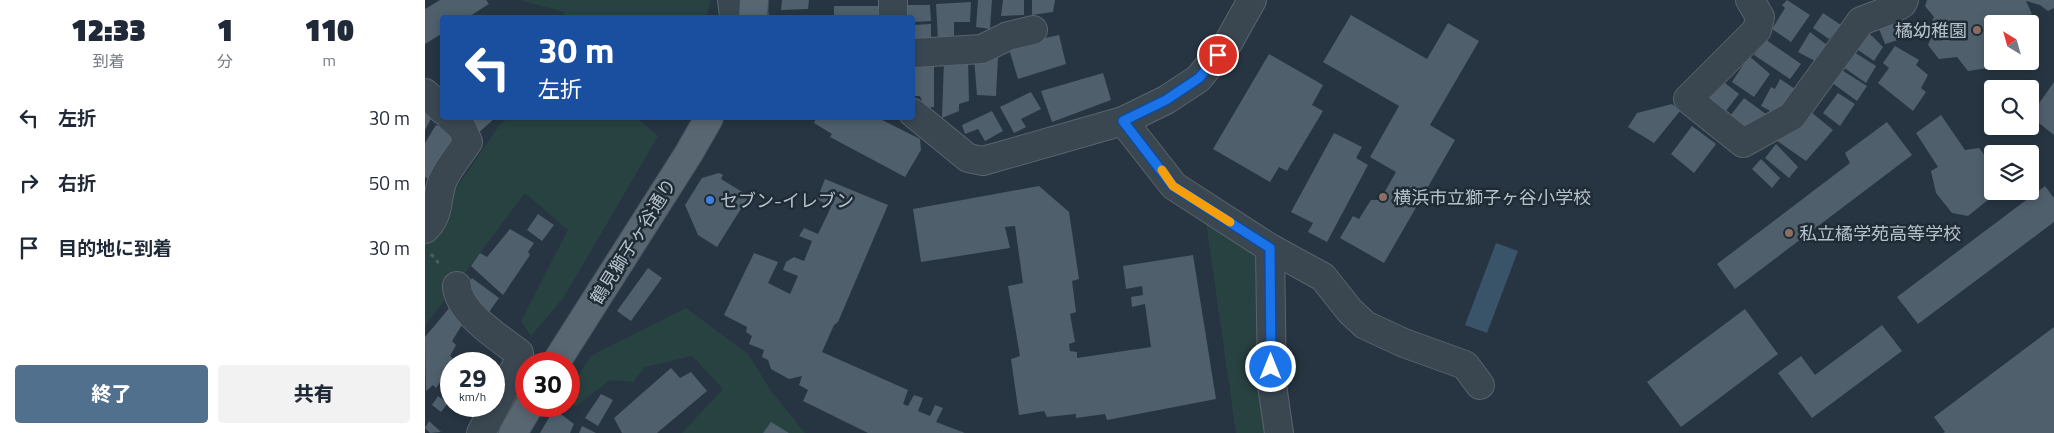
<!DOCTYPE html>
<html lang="ja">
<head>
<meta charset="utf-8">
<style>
	body { margin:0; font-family:"Titillium Web","Noto Sans JP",sans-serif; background:#f2f2f3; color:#1f2937; height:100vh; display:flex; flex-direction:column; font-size:19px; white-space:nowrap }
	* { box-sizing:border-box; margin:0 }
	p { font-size:16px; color:#747a83 }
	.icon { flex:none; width:28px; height:28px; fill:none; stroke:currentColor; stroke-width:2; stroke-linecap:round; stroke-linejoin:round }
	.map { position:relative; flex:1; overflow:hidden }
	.sheet { display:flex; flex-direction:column; background:#fff; width:425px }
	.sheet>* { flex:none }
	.banner { position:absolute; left:15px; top:15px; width:475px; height:105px; border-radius:5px; box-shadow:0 2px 8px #0003; background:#1a4fa0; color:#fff; overflow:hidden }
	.needle { width:32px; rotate:323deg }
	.tools { position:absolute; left:1559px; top:15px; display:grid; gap:10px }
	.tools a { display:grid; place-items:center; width:55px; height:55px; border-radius:5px; background:#fff; box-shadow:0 2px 8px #0003; font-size:25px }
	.speed { position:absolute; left:15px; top:352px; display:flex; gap:10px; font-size:25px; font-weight:700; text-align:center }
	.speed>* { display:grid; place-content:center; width:65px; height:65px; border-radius:50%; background:#fff; box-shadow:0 2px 8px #0003; line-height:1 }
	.speed small { font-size:12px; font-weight:400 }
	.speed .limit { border:8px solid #d22; background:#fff; color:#111 }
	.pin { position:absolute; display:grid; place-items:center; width:42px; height:42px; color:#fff; margin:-21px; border:2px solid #fff; border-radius:50%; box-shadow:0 1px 5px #0007 }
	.me { position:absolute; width:55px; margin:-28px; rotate:0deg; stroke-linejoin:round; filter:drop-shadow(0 0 4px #0008) }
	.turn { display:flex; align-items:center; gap:18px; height:105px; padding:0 15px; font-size:22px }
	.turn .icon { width:65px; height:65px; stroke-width:2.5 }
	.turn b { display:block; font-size:35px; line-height:42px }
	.eta { display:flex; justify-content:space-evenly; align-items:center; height:85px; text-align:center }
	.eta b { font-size:30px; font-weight:800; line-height:35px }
	.action { display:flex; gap:10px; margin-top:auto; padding:10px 15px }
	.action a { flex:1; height:58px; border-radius:5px; background:#51708e; color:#fff; font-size:20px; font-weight:800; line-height:58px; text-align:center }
	.action a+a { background:#f2f2f3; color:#1f2937 }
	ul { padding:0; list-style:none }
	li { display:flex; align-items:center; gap:15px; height:65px; padding:0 15px }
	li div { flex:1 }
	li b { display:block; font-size:19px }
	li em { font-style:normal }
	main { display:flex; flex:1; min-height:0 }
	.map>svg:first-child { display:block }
</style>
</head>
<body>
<main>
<section class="sheet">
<div class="eta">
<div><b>12:33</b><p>到着</p></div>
<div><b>1</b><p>分</p></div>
<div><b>110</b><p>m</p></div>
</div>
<ul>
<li><svg class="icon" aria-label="left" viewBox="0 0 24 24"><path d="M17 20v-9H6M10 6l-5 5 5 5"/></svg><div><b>左折</b></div><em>30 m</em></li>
<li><svg class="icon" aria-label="right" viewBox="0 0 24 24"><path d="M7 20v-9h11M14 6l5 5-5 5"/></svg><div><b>右折</b></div><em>50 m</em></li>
<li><svg class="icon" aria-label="arrive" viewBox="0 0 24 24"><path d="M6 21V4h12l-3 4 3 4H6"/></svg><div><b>目的地に到着</b></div><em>30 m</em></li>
</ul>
<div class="action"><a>終了</a><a>共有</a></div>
</section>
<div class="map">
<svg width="1629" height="433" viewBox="0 0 1629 433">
	<rect width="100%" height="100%" fill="#263541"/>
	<g fill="#284241">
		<polygon points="94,0 286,0 281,17 138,18 139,12"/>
		<polygon points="82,118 212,118 233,136 139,297 106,336 96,321 143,230 100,193 0,326 0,234 73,127"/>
		<polygon points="781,222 833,255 843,433 811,433"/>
		<polygon points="261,308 323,354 346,391 380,433 257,433 298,389 267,356 220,367 208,382 185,380 150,407 144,402 144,390 166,356"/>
	</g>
	<polygon fill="#395468" points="1071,243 1093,251 1062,333 1040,325"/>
	<g fill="#4f5f6c">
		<polygon points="15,0 61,0 64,4 42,18 18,18 18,33 0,44 0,9"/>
		<polygon points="357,0 384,0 383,9 356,10"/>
		<polygon points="553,0 567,0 565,29 551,27"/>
		<polygon points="578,0 599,0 599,15 576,16"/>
		<polygon points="607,0 630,0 628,12 607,15"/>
		<polygon points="1362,0 1385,15 1366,42 1347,29 1360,8 1357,5"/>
		<polygon points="1502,0 1629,0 1629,8 1623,11 1615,5 1601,1 1607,14 1600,17 1598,24 1568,24 1568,57 1563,68 1543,71 1532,57 1514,59 1503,45 1510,28 1506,23 1509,17 1500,6"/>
		<polygon points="546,2 545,22 529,22 529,41 513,40 511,4"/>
		<polygon points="480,5 505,5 506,21 488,22 488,18 480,18"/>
		<polygon points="409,6 455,6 454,18 409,18"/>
		<polygon points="1398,13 1416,25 1404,39 1388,28"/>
		<polygon points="926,15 1002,59 1023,23 1054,41 1005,125 1030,140 959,263 915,238 928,216 934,219 946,200 955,200 971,172 945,157 974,106 898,62"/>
		<polygon points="1479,21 1486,36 1460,44 1454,29"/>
		<polygon points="506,24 506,38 488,39 488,25"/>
		<polygon points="1385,32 1402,45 1390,61 1373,52"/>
		<polygon points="1444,33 1458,47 1449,61 1433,50"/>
		<polygon points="634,35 641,64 593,79 583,46"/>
		<polygon points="1340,39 1376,64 1365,79 1329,55"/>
		<polygon points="1470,46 1494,60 1491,65 1503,75 1496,88 1501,92 1488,111 1453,83 1464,68 1458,63"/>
		<polygon points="1429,52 1451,66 1441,83 1418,67"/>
		<polygon points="844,54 898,85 887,105 898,111 862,171 854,167 845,182 788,149"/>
		<polygon points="1324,56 1345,74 1329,97 1307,82"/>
		<polygon points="573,57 571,96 552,95 549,58"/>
		<polygon points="543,59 544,101 534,104 534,111 517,118 519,60"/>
		<polygon points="509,62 509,107 500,108 495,96 488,96 488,63"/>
		<polygon points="1415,69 1442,86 1432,101 1406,82"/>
		<polygon points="678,73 686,100 627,122 616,91"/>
		<polygon points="1291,76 1314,94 1297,116 1274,97"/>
		<polygon points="1355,79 1370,89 1351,114 1336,106 1346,87 1350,89"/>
		<polygon points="1629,82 1629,135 1605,116"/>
		<polygon points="606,92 616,109 596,119 601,127 589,133 575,107"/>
		<polygon points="1413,93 1430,104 1415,126 1398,113"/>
		<polygon points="1319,98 1345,117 1318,133 1302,120"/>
		<polygon points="1247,104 1255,111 1229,143 1203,127 1212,113"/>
		<polygon points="0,111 8,115 0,130"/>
		<polygon points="567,111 578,131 560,141 553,129 540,134 537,125"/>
		<polygon points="1386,112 1408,130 1381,161 1351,140"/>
		<polygon points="1516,115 1540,150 1554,148 1568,166 1568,191 1574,191 1543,216 1527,213 1511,193 1506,171 1513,167 1491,133"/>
		<polygon points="35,118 70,118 51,135"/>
		<polygon points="391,118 453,118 495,139 496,150 480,177 405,137 407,134 389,123"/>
		<polygon points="1462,122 1487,155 1310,289 1292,264 1425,163 1420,153"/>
		<polygon points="11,125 26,132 25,138 29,140 5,180 0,177 0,143"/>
		<polygon points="1267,126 1291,144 1269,173 1246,154"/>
		<polygon points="909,133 937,147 931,158 943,165 902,242 883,232 888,223 866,212"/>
		<polygon points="1351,144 1373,167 1364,178 1340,158"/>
		<polygon points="1336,159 1355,178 1347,188 1327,169"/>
		<polygon points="294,173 298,175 296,179 324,196 292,247 273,235 260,205 277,178"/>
		<polygon points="400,179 463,205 413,322 409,325 397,352 483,390 478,404 483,406 489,395 498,398 493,411 505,416 510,405 518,408 511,422 540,433 443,433 378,401 383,390 374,385 377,376 364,379 346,369 343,360 337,357 339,350 324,344 327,336 321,332 322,327 299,315 329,253 353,262 343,283 365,294 373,276 358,270 361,262 369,257 379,261 387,241 374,236 379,228 393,234 406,207 392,199"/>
		<polygon points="614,186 644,212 654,279 647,281 651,312 645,314 650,342 644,344 645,351 652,352 652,358 726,347 720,304 707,307 706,297 718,295 717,286 701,289 698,266 768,255 791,399 682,420 680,414 651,418 651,414 622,417 619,411 594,415 586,359 595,356 583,286 598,283 590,226 580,227 585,248 496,262 488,209"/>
		<polygon points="1620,186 1629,198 1629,222 1493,324 1472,297"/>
		<polygon points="113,214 129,225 117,241 102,230"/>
		<polygon points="85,229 109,243 103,252 105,255 78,295 46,266 55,253 62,257"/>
		<polygon points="223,268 237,278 206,321 192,311"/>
		<polygon points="47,278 74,298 64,312 36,292"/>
		<polygon points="26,306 42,317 27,341 31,345 25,356 31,361 26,364 26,367 11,388 8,385 1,391 0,337"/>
		<polygon points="1320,309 1353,354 1256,427 1222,382"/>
		<polygon points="1457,325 1477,351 1387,418 1353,373 1376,356 1390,375"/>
		<polygon points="1629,327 1629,433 1518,433 1520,432 1509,417"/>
		<polygon points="246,368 255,378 266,372 282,391 232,433 197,433 189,418"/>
		<polygon points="176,394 188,400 173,426 160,418"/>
		<polygon points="13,396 23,403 16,412 7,405"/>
		<polygon points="129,409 149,424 145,433 115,433"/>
		<polygon points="4,421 16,432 5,433 0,428"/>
		<polygon points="346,422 364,433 338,433"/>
		<polygon points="157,426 171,433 154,433"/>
	</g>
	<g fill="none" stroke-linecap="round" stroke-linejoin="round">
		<g stroke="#58646e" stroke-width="30">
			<g id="minor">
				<polyline points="307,0 309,16 329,17"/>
				<polyline points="468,0 468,18"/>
				<polyline points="1325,0 1335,17 1332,30 1263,99 1318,143 1367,116 1436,21 1468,9 1477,4 1479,0"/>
				<polyline points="488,53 557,49 583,36 608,30"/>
				<polyline points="0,93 18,110"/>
				<polyline points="488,113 543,158 558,161 698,121 741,100 773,79 803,43 827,0"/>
				<polyline points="698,121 749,186 845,248 847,385 854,433"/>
				<path d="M0 229C15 215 11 200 17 182 23 168 35 154 43 142L37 128 26 118"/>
				<polyline points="845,248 898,277 925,311 940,325 979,343 1040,365 1055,385"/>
				<path d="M32 286C33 312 74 338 94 353V361L56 433"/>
			</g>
		</g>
		<g stroke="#43505a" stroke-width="30">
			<g id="major">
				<polyline points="328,18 329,0"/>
				<polyline points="130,364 264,153 284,118"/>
				<polyline points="88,433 104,406"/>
			</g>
		</g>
		<polyline stroke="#465e5d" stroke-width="3" stroke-dasharray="4 4" stroke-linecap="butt" points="6,254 16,266"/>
		<use href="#minor" stroke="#3a4751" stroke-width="28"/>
		<use href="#major" stroke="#586671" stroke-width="28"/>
	</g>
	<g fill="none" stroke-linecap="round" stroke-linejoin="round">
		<g stroke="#114b97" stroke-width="12">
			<polyline id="route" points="793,55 774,78 741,100 698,121 748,186 845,248 846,367"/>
		</g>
		<use href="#route" stroke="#1a73e8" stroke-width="9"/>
		<polyline stroke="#f59e0b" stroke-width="9" points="737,170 748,186 805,222"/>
	</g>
	<g fill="#8d6e63" stroke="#1f2c36" stroke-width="2">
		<circle cx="1552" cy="30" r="5"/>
		<circle cx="958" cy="197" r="5"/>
		<circle cx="1364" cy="233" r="5"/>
	</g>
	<circle fill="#3f7fe0" stroke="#1f2c36" stroke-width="2" cx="285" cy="200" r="5"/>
	<g text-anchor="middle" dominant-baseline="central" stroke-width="5" stroke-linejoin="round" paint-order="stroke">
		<g font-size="18" fill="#b6c1cb" stroke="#1f2c36" text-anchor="start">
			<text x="1542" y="30" text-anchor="end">橘幼稚園</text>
			<text x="968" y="197">横浜市立獅子ヶ谷小学校</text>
			<text x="295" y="200">セブン-イレブン</text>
			<text x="1374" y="233">私立橘学苑高等学校</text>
		</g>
		<g font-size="18" fill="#b6c1cb" stroke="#1f2c36">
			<text transform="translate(208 241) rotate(-58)">鶴見獅子ヶ谷通り</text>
		</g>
	</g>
</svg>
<div class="tools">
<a><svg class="needle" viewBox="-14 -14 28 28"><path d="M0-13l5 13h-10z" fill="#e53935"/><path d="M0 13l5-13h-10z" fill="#747a83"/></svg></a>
<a><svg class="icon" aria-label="search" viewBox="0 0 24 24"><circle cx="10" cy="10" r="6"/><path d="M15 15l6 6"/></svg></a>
<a><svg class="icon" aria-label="layers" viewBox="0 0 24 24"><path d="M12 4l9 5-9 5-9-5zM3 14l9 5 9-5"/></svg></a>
</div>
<div class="speed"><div>29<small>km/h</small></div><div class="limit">30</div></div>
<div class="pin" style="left:793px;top:55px;background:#d93025"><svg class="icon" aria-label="arrive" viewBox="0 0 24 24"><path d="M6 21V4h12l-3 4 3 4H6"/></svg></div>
<svg class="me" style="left:846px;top:367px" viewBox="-20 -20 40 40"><circle r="17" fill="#1a73e8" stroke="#fff" stroke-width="3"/><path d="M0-11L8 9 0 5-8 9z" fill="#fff"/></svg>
<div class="banner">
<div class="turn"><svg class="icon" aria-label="left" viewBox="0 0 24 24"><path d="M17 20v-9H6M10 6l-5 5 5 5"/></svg><div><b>30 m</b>左折</div></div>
</div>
</div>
</main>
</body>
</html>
